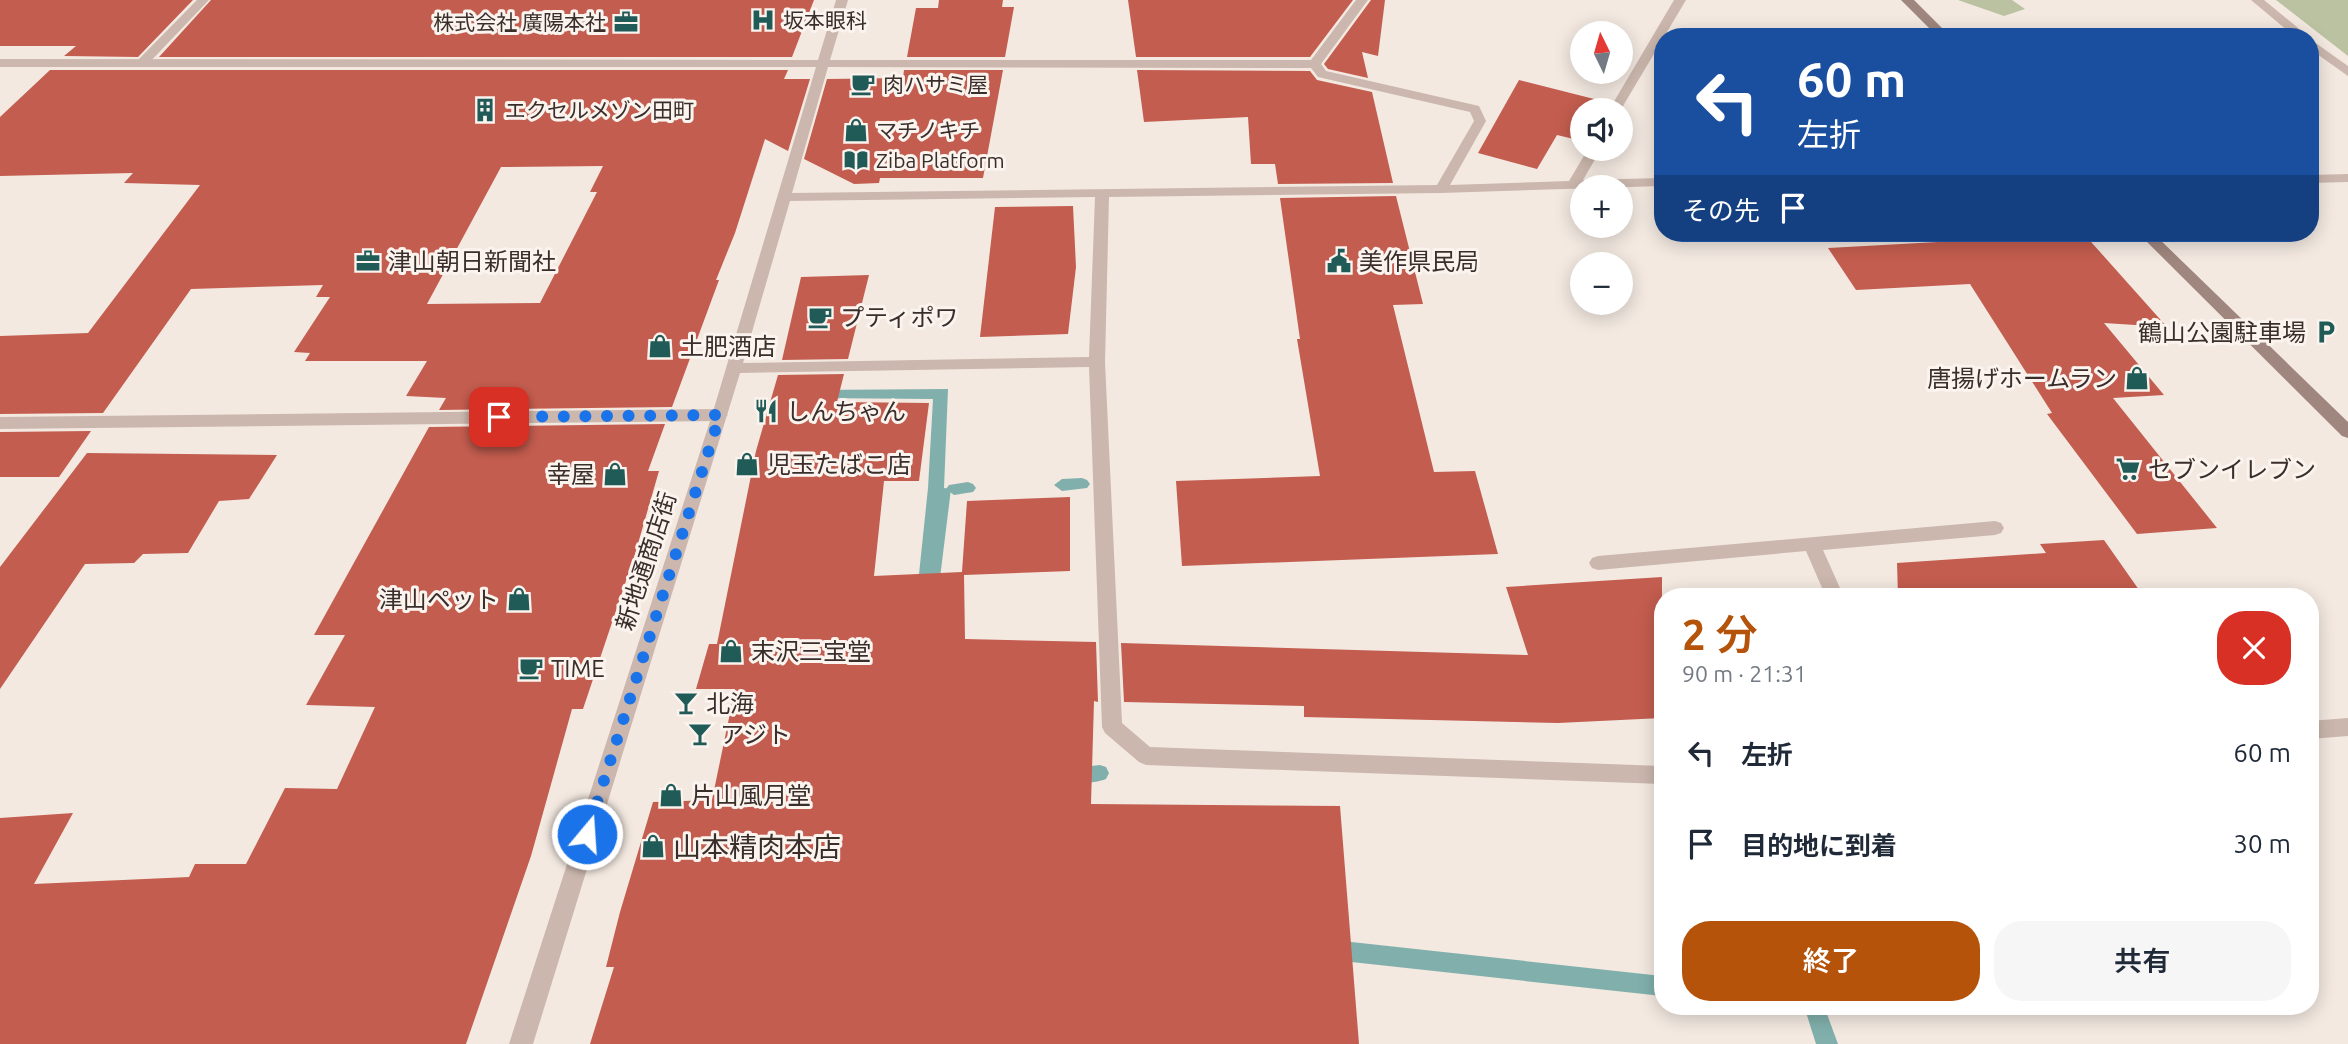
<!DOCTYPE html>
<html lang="ja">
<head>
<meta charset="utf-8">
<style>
	body { margin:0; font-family:Ubuntu,"Noto Sans JP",sans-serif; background:#f6f6f7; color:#1f2937; height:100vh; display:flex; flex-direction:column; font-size:26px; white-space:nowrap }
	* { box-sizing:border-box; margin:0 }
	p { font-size:23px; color:#747a83 }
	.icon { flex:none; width:38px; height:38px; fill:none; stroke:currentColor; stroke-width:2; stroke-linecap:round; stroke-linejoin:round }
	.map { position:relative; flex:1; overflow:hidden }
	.side { position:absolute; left:1654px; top:588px; width:665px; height:427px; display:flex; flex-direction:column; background:#fff; border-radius:28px; box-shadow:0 4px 18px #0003 }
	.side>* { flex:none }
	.guide { position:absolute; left:1654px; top:28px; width:665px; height:214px; border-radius:28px; box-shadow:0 4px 18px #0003; background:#1a4fa0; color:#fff; overflow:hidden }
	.needle { width:46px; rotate:355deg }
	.buttons { position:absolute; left:1570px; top:21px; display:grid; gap:14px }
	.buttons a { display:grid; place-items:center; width:63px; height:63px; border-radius:50%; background:#fff; box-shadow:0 4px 18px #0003; font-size:35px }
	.pin { position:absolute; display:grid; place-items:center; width:60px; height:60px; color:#fff; margin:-30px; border-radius:14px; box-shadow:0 4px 10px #0006 }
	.me { position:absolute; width:77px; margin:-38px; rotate:18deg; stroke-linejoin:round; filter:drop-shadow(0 0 5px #0008) }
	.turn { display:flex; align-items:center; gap:24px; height:147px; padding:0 28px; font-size:32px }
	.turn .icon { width:91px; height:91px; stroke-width:2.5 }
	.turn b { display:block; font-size:49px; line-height:60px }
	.then { display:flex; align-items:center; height:66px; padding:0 28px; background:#0003; gap:14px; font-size:26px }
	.round { display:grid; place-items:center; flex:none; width:74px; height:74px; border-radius:28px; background:#f6f6f7 }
	.headline { display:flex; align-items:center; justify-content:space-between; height:119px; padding:0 28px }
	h1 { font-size:42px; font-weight:600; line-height:52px; color:#b45309 }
	.primary-button { display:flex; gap:14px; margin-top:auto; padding:14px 28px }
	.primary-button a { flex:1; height:80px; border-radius:28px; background:#b45309; color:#fff; font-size:28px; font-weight:600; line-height:80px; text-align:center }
	.primary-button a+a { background:#f6f6f7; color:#1f2937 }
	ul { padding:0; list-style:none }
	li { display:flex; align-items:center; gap:21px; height:91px; padding:0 28px }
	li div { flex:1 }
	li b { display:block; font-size:26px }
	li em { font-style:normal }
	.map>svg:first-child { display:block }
</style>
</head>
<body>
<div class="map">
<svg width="2348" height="1044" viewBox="0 0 2348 1044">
	<rect width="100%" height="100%" fill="#f3e9e1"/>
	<g fill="#bbc2a1">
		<polygon points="1958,0 2012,0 2025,9 2004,16"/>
		<polygon points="2276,0 2348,0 2348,56"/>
	</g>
	<polygon fill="#81b0ac" points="948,389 944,488 951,489 918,756 900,756 928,488 933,399 812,398 813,390"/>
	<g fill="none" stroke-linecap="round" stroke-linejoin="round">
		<g fill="#81b0ac" fill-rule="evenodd">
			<polygon points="1082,478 1087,480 1090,484 1087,488 1062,491 1054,485 1062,479"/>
			<polygon points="968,482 973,484 976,488 973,492 954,495 946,489 949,485"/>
			<path d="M1100 765 1106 767 1109 773 1106 779C1095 783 1076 785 1064 781L1062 775 1064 769Z"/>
			<polygon points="1333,940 1662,976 1662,996 1333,960 1326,957 1323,950 1326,943"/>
			<polygon points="1804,1006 1824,1006 1838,1044 1816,1044"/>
		</g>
	</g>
	<g fill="#c35d4f" fill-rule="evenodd">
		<polygon points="0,0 193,0 138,57 64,56 76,46 0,46"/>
		<polygon points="211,0 814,0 792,57 159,57"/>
		<polygon points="939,0 1003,0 1002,7 1014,7 1005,57 907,57 916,8 938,8"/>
		<polygon points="1128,0 1353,0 1310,57 1136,57"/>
		<polygon points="1371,0 1385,0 1378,56 1362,52 1368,78 1328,69 1324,64"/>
		<path d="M50 70H788L784 79H810L788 151 765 139 735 233 716 280H719L672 407 439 410 446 398 406 396 427 361H305L310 353 294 352 330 297H316L323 285 191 289 103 413 0 414V336L88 333 200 185 124 183 133 173 0 176V117ZM603 166 590 192H597L540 303 427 304 501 167Z"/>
		<polygon points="904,70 1003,70 983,178 880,178 879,183 854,184 804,159 827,79 903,78"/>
		<polygon points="1137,70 1310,71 1317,80 1372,92 1393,183 1278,184 1275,164 1251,164 1248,117 1144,122"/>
		<polygon points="1519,80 1602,101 1597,110 1582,110 1582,134 1578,140 1557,135 1537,169 1478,153"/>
		<polygon points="1396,196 1423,304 1393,305 1434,472 1475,471 1498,554 1182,566 1176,481 1320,476 1297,339 1300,339 1280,198"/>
		<polygon points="1073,206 1076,267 1068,334 980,337 995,207"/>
		<polygon points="2084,234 2167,327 2104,323 2164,395 2113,398 2217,528 2137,534 2047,414 2052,413 1970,284 1856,290 1828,248"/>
		<polygon points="869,275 848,359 782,360 801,277"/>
		<polygon points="844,374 837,402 929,403 919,481 884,481 874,576 962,572 967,501 1070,497 1070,571 964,575 965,639 1096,642 1098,702 1094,701 1091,804 1340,806 1359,1044 590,1044 614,967 606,967 620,912 653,802 712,800 735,689 696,689 709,644 717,644 756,451 778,375"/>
		<polygon points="665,424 648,471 659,471 635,554 583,709 572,709 531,856 466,1044 0,1044 0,818 73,813 34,884 189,877 195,864 246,864 285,788 337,789 375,707 306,705 345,635 314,635 429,427"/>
		<polygon points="91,431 59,477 0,477 0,432"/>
		<polygon points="87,453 277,455 249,499 219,501 188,553 143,554 134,563 85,564 0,689 0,567"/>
		<polygon points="2104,540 2144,597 1898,597 1897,563 2046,553 2040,544"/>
		<polygon points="1662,577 1662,718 1558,723 1304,717 1304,706 1124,702 1121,643 1528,655 1506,587"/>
	</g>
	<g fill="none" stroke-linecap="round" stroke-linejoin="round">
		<polygon fill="#cbb7ad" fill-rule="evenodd" points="197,0 209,0 146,66 138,66 138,60"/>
		<g fill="#cbb7ad" fill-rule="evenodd">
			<path d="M836 0H848L830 60H1311L1356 0H1368L1321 64 1326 71 1479 106 1486 121 1450 185 1569 181 1588 149H1601L1583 180 1662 178V186L1441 193 1109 197 1105 362 1122 723 1150 747 1662 766V784L1146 765 1139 762 1105 733 1102 727 1089 367 740 373 533 1044H509L712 415 816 67H0V59L818 60ZM828 67 1311 68 1318 77 1470 112 1474 121 1437 185 792 193ZM1095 197 1089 357 743 363 790 201Z"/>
			<polygon points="1674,0 1686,0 1620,111 1609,110"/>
			<polygon points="2251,0 2264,0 2309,37 2295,37"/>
			<polygon points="2310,39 2348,66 2348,76 2310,49"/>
			<polygon points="2348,174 2348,182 2310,183 2310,175"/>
			<polygon points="1995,521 2001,523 2004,528 2001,533 1995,535 1823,550 1844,597 1826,597 1806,551 1598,570 1592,568 1589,563 1592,558 1598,556"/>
			<polygon points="2348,718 2348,736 2310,739 2310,721"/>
		</g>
		<polygon fill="#cbb7ad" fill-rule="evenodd" points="720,409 728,415 720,421 0,429 0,417"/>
		<g fill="#9f867e" fill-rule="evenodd">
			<polygon points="1901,0 1914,0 1951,37 1938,37"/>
			<polygon points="2138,233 2153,233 2348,422 2348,438 2342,436"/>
		</g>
	</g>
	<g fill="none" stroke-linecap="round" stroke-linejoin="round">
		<polyline stroke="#1a73e8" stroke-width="12" stroke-dasharray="0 21.6" points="499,417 720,415 587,834"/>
	</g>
	<defs>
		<g id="hospital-bare" transform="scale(1.89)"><path d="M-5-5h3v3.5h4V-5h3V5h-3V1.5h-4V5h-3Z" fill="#215b58" stroke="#faf3ee" stroke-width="2.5" paint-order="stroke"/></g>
		<g id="office-bare" transform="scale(1.89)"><path d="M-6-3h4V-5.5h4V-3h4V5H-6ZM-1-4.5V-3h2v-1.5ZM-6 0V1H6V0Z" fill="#215b58" stroke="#faf3ee" stroke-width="2.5" paint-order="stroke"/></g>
		<g id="cafe-bare" transform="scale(1.89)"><path d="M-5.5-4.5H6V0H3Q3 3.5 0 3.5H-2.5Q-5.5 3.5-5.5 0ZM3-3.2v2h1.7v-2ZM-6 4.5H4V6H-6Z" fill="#215b58" stroke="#faf3ee" stroke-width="2.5" paint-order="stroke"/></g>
		<g id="building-bare" transform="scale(1.89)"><path d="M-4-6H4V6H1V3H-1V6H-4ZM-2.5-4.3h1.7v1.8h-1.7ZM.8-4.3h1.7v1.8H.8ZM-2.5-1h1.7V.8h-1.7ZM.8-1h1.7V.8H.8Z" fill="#215b58" stroke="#faf3ee" stroke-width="2.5" paint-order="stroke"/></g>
		<g id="shop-bare" transform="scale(1.89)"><path d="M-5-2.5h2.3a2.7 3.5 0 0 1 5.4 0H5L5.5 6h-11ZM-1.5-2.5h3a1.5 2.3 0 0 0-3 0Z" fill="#215b58" stroke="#faf3ee" stroke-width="2.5" paint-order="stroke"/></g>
		<g id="library-bare" transform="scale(1.89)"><path d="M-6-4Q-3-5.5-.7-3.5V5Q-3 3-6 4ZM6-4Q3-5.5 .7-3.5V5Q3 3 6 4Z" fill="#215b58" stroke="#faf3ee" stroke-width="2.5" paint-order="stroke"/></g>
		<g id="civic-bare" transform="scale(1.89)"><path d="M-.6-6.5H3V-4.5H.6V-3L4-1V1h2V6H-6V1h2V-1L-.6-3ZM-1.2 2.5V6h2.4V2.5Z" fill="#215b58" stroke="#faf3ee" stroke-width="2.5" paint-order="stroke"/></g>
		<g id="parking-bare" transform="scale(1.89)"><path d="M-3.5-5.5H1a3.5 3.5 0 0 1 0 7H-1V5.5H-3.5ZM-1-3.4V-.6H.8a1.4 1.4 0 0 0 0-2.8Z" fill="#215b58" stroke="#faf3ee" stroke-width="2.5" paint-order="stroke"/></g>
		<g id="restaurant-bare" transform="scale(1.89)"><path d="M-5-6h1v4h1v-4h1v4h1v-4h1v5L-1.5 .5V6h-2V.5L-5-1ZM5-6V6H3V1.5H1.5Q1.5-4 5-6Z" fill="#215b58" stroke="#faf3ee" stroke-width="2.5" paint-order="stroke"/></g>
		<g id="supermarket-bare" transform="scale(1.89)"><path d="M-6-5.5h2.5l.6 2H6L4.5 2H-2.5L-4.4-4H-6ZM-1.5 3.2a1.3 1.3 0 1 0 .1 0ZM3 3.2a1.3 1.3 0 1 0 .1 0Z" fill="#215b58" stroke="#faf3ee" stroke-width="2.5" paint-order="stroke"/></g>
		<g id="bar-bare" transform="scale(1.89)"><path d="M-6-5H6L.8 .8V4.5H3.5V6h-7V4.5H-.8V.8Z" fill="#215b58" stroke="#faf3ee" stroke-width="2.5" paint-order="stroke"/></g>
	</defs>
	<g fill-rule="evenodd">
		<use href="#hospital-bare" x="763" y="20"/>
		<use href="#office-bare" x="626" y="22"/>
		<use href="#cafe-bare" x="863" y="84"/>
		<use href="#building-bare" x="485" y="110"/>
		<use href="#shop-bare" x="856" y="130"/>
		<use href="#library-bare" x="856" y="160"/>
		<use href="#office-bare" x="368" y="261"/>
		<use href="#civic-bare" x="1339" y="261"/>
		<use href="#cafe-bare" x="820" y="317"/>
		<use href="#parking-bare" x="2326" y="332"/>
		<use href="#shop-bare" x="660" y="346"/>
		<use href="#shop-bare" x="2137" y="378"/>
		<use href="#restaurant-bare" x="766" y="411"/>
		<use href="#shop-bare" x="747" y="464"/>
		<use href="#supermarket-bare" x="2128" y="469"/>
		<use href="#shop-bare" x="615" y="474"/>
		<use href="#shop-bare" x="519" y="599"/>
		<use href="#shop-bare" x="731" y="651"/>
		<use href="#cafe-bare" x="531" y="668"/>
		<use href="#bar-bare" x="686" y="703"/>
		<use href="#bar-bare" x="700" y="734"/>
		<use href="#shop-bare" x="671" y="795"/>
		<use href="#shop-bare" x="653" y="846"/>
	</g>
	<g text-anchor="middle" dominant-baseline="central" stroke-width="6" stroke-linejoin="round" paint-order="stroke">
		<g font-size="21" fill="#3a2e2b" stroke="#faf3ee" text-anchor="start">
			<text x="783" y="20">坂本眼科</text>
			<text x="606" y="22" text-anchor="end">株式会社 廣陽本社</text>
			<text x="883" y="84">肉ハサミ屋</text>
			<text x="505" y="110">エクセルメゾン田町</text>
			<text x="876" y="130">マチノキチ</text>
			<text x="876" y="160">Ziba Platform</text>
		</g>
		<g font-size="24" fill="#3a2e2b" stroke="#faf3ee" text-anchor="start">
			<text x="388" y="261">津山朝日新聞社</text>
			<text x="1359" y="261">美作県民局</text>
			<text x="840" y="317">プティポワ</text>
			<text x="2306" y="332" text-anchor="end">鶴山公園駐車場</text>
			<text x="680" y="346">土肥酒店</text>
			<text x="2117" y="378" text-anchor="end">唐揚げホームラン</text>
			<text x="786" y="411">しんちゃん</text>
			<text x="767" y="464">児玉たばこ店</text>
			<text x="2148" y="469">セブンイレブン</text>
			<text x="595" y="474" text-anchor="end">幸屋</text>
			<text x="499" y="599" text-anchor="end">津山ペット</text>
			<text x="751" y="651">末沢三宝堂</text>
			<text x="551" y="668">TIME</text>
			<text x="706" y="703">北海</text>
			<text x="720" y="734">アジト</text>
			<text x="691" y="795">片山風月堂</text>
		</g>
		<g font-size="24" fill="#3a2e2b" stroke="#faf3ee">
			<text transform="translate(646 561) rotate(-72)">新地通商店街</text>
		</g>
		<g font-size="28" fill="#3a2e2b" stroke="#faf3ee" text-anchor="start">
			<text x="673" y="846">山本精肉本店</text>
		</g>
	</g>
</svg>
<div class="buttons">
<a><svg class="needle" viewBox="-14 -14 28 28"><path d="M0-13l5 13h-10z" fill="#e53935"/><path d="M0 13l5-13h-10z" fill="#747a83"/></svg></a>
<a><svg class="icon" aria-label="sound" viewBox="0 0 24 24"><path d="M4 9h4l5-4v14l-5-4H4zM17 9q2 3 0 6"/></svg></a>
<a>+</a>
<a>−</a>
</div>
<div class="pin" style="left:499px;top:417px;background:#d93025"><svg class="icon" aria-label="arrive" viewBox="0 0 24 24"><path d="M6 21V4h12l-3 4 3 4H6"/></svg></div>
<svg class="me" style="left:587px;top:834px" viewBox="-20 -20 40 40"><circle r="17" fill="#1a73e8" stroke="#fff" stroke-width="3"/><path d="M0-11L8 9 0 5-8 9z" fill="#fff"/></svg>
<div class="guide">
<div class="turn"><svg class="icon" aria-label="left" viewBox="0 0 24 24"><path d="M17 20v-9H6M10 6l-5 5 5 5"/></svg><div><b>60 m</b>左折</div></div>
<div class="then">その先<svg class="icon" aria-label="arrive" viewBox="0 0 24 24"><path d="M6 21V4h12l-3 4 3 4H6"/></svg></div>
</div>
<section class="side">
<div class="headline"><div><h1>2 分</h1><p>90 m · 21:31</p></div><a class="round" style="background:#d93025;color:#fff"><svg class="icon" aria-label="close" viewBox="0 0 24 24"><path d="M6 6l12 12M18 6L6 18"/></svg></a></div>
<ul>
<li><svg class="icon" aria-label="left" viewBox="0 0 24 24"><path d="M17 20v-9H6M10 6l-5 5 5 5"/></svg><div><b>左折</b></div><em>60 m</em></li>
<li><svg class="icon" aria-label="arrive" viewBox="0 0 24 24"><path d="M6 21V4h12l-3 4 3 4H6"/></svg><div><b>目的地に到着</b></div><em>30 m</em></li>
</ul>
<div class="primary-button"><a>終了</a><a>共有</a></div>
</section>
</div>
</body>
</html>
